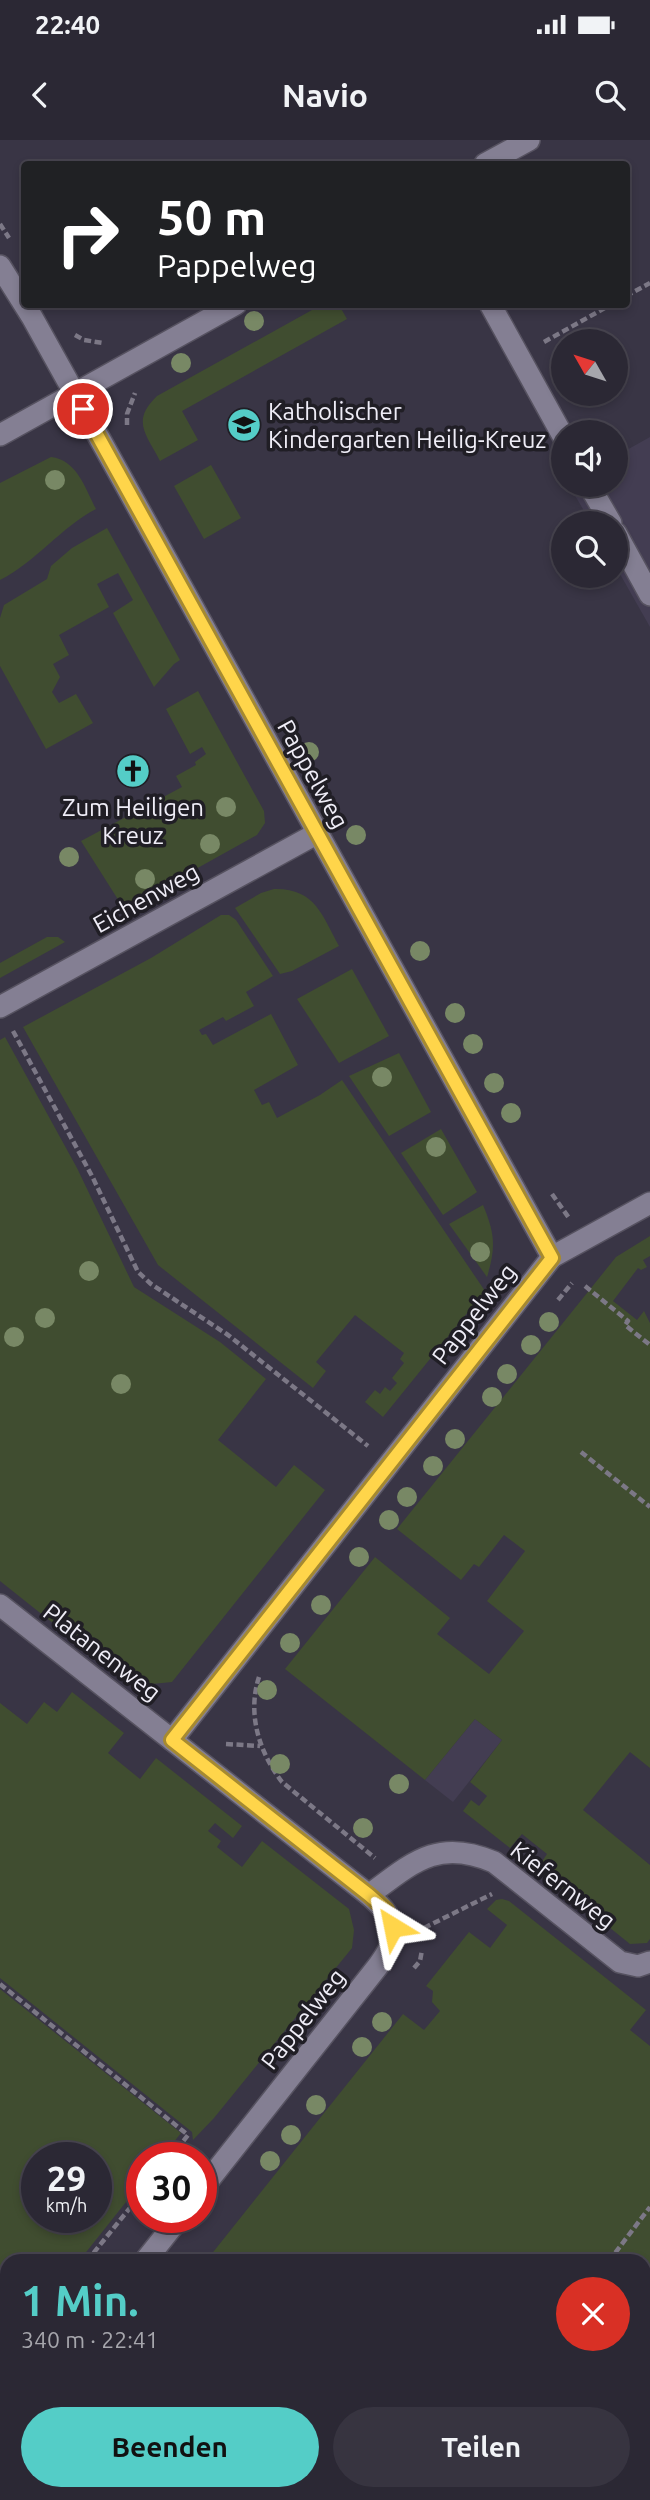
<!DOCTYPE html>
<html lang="de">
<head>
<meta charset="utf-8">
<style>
	body { margin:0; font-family:Ubuntu,sans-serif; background:#373440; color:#f1f3f6; height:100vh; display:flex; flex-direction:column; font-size:26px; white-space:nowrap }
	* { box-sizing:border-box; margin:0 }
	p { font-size:23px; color:#a6a6ac }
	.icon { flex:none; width:38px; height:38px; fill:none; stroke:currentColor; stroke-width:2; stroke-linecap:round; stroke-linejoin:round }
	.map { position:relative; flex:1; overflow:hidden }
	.sheet { position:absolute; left:0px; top:2114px; width:651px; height:247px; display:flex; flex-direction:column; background:#2b2834; border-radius:21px 21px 0 0; box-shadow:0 4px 10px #0003,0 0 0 2px #47444f }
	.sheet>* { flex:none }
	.top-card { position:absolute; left:21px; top:21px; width:609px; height:147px; border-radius:7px; box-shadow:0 4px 10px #0003,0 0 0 2px #47444f; background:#202124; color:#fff; overflow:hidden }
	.needle { width:46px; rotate:309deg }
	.fabs { position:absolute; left:551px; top:189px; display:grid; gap:14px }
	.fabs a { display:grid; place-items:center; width:77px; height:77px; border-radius:50%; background:#2b2834; box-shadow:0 4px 10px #0003,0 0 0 2px #47444f; font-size:35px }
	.speed { position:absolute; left:21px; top:2002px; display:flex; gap:14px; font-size:35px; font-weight:700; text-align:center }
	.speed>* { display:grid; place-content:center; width:91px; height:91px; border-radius:50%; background:#2b2834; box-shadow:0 4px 10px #0003,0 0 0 2px #47444f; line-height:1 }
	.speed small { font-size:18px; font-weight:400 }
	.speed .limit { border:10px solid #d22; background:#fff; color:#111 }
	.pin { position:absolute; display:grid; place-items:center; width:60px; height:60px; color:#fff; margin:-30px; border:4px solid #fff; border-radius:50%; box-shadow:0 2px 7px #0007 }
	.me { position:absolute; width:77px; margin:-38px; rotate:325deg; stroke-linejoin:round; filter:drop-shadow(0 0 5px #0008) }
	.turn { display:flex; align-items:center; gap:24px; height:147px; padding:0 21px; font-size:32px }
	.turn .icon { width:91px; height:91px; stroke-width:2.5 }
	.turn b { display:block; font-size:49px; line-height:60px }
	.round { display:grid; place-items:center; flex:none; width:74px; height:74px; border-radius:37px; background:#373440 }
	.overview { display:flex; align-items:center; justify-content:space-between; height:119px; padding:0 21px }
	h1 { font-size:42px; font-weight:600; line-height:52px; color:#54cdc7 }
	.button { display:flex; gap:14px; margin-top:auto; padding:14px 21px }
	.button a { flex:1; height:80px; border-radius:42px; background:#54cdc7; color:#111; font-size:28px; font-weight:600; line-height:80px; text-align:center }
	.button a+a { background:#373440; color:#f1f3f6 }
	.status { display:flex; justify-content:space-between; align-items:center; height:49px; padding:0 35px; background:#2b2834; direction:ltr }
	.status svg { height:19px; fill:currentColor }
	header { display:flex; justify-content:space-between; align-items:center; height:91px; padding:0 21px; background:#2b2834; font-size:32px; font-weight:600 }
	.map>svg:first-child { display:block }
</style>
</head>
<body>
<div class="status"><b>22:40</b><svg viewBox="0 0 49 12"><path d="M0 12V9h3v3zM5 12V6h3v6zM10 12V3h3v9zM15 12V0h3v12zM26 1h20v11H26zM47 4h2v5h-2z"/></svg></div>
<header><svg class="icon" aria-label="back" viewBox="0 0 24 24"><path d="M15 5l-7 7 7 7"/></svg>Navio<svg class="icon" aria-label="search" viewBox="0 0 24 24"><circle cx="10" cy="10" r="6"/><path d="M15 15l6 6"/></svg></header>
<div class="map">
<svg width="650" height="2360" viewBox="0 0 650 2360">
	<rect width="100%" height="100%" fill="#393545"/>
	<g fill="#433d52">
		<polygon points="650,297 650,487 616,427 616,383 591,383 569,345 616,345 616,316"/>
		<polygon points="475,1579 502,1600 453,1662 425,1640"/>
	</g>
	<g fill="#404d30" fill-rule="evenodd">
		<path d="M321 165H339L347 179 182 271 198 300 160 321C146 294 131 281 157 256Z"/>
		<path d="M51 317C77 320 85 348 96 369 61 387 36 422 0 440V343Z"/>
		<polygon points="211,325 241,378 204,399 174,346"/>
		<polygon points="107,388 180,520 174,524 154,547 113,473 133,460 118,433 97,444 109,467 59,495 69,515 53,524 60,537 52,552 59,563 76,554 93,583 46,609 0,526 0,478 4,465 47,439 51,426 72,408"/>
		<polygon points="198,551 264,671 265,683 257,695 124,769 81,701 182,647 176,636 196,625 195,622 206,614 202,607 190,614 166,569"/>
		<path d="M274 749C315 748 322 775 339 806L292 831 280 834 235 768 261 753Z"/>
		<polygon points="221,775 229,775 236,780 273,836 246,852 254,866 226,881 223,877 199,890 202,895 206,894 213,905 271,874 298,925 254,950 262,965 269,962 277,978 320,955 342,940 485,1151 383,1277 365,1262 375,1250 380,1254 385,1247 390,1251 397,1243 392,1238 404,1223 400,1219 404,1213 355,1175 316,1222 326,1231 313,1248 158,1125 23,887 151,818"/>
		<polygon points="47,797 58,797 65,802 0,838 0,823"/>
		<polygon points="352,829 389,896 339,923 297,859"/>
		<polygon points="5,897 77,1028 134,1147 220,1202 266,1239 218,1300 276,1347 294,1325 325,1350 172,1542 132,1546 0,1441 0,900"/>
		<polygon points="399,913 431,972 389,996 349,936"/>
		<polygon points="441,989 477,1052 443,1075 401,1013"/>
		<path d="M483 1065C495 1094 496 1107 487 1137L449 1084Z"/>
		<polygon points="650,1096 650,1116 643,1120 647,1127 641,1130 638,1128 613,1161 637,1180 644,1171 650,1183 650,1628 630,1612 583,1670 650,1725 650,1799 647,1803 630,1804 537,1729 547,1714 522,1694 510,1708 463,1671 471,1660 479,1666 487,1656 470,1642 502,1600 475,1579 425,1640 285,1529 375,1417 450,1478 437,1494 489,1534 524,1491 487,1461 525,1411 504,1395 479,1427 474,1424 461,1440 397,1389 616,1117"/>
		<polygon points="72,1552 124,1593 108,1613 140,1639 156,1618 242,1686 233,1698 215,1683 208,1691 221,1701 217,1707 242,1727 262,1701 349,1769 354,1790 352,1808 214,1978 193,2000 192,1992 0,1838 0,1563 27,1584 44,1562 57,1572"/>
		<polygon points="502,1759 509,1761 646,1870 630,1890 650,1906 650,2360 299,2360 293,2354 644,2354 644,2121 206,2121 403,1874 424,1890 440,1871 432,1862 433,1851 426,1846 469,1792 490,1808 507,1785 487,1769 496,1760"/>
		<path d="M0 1849 181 1993 161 2018H142V2042L79 2121H7V2212L0 2220ZM37 2018H96V2077H37Z"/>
	</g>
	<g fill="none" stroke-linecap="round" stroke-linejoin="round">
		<g stroke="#565260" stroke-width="24">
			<g id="minor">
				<polyline points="485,24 529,0"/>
				<path d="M0 126 32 177 126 346 552 1117 172 1600 369 1755C397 1780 402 1794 378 1826L201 2050"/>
				<polyline points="490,164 564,298"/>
				<polyline points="0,295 236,164"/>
				<polyline points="589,345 611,383"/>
				<polyline points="616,393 650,455"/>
				<polyline points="0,867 316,694"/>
				<polyline points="552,1117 650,1063"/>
				<polyline points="0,1465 172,1600"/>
				<path d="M369 1755C413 1722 438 1698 494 1722L620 1822 638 1826 650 1822"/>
				<polyline points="145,2121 180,2077"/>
				<polyline points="0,2302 7,2293"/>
			</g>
		</g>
		<g stroke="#7c7886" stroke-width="4.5" stroke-dasharray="7 3.5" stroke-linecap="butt">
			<polyline points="0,84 9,98"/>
			<polyline points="626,156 650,143"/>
			<polyline points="75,195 84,200 103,203"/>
			<polyline points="544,202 612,164"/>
			<polyline points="127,285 127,274 135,253"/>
			<polyline points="13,891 92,1036 138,1132 151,1144 228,1195 368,1306"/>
			<polyline points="552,1054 569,1078"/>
			<polyline points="585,1146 628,1181 625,1185 650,1205"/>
			<polyline points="558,1160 572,1143"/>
			<polyline points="581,1312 650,1367"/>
			<path d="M259 1537C247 1574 259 1612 282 1642L375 1718"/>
			<polyline points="226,1604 260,1606"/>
			<polyline points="424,1788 492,1754"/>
			<polyline points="414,1828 420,1821 422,1810"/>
			<polyline points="0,1844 188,1995 170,2018"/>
			<polyline points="87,2121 142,2053"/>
			<polyline points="609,2121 650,2067"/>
			<polyline points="0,2230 7,2221"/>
			<polyline points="0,2346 7,2337"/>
		</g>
		<use href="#minor" stroke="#847f93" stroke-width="21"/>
	</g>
	<g fill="#788865">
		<circle cx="254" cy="181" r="10"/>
		<circle cx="181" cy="223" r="10"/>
		<circle cx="55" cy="340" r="10"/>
		<circle cx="309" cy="612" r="10"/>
		<circle cx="226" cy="667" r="10"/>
		<circle cx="356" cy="695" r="10"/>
		<circle cx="210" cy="704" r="10"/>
		<circle cx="69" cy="717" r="10"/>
		<circle cx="145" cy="739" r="10"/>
		<circle cx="420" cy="811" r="10"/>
		<circle cx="455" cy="873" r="10"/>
		<circle cx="473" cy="904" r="10"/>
		<circle cx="382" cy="937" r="10"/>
		<circle cx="494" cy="943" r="10"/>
		<circle cx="511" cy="973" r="10"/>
		<circle cx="436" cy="1007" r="10"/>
		<circle cx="480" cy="1112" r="10"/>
		<circle cx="89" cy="1131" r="10"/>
		<circle cx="45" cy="1178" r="10"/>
		<circle cx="549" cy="1182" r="10"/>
		<circle cx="14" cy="1197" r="10"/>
		<circle cx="531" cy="1205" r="10"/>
		<circle cx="507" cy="1234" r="10"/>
		<circle cx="121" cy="1244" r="10"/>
		<circle cx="492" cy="1257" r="10"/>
		<circle cx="455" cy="1299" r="10"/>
		<circle cx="433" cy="1326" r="10"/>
		<circle cx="407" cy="1357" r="10"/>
		<circle cx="389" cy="1380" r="10"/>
		<circle cx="359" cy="1417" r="10"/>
		<circle cx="321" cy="1465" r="10"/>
		<circle cx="290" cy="1503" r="10"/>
		<circle cx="267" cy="1550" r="10"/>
		<circle cx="280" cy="1624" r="10"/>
		<circle cx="399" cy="1644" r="10"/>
		<circle cx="363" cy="1688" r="10"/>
		<circle cx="382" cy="1882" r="10"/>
		<circle cx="362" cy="1907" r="10"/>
		<circle cx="316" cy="1965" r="10"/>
		<circle cx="291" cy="1995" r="10"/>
		<circle cx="270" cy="2021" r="10"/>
	</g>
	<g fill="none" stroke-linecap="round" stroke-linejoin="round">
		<g stroke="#a68a30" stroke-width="18">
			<polyline id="route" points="83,269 552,1118 172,1600 369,1755 386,1770 393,1787"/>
		</g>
		<use href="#route" stroke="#ffd54a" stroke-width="12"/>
	</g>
	<defs>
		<g id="school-disc" transform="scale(1.75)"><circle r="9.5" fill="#54cdc7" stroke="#201e25"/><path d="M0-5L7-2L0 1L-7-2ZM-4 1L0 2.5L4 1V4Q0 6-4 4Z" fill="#111"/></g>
		<g id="church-disc" transform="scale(1.75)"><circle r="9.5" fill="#54cdc7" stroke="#201e25"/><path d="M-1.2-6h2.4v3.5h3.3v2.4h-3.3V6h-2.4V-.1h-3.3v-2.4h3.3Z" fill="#111"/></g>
	</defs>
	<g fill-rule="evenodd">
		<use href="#school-disc" x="244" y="285"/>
		<use href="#church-disc" x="133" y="631"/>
	</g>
	<g text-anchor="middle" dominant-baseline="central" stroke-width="7" stroke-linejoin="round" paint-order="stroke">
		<g font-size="24" fill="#efedf7" stroke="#201e25" text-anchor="start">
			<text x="268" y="271">Katholischer<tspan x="268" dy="28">Kindergarten Heilig-Kreuz</tspan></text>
			<text x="133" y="667" text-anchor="middle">Zum Heiligen<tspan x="133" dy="28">Kreuz</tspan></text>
		</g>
		<g font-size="24" fill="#efedf7" stroke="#201e25">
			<text transform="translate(313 634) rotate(61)">Pappelweg</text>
			<text transform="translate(146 758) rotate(-29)">Eichenweg</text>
			<text transform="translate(474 1174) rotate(-52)">Pappelweg</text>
			<text transform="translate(102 1512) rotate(38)">Platanenweg</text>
			<text transform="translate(563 1745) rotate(38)">Kiefernweg</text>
			<text transform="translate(303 1879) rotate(-52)">Pappelweg</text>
		</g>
	</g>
</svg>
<div class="fabs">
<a><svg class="needle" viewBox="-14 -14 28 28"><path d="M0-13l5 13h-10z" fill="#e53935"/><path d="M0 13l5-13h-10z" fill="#a6a6ac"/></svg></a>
<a><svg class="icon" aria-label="sound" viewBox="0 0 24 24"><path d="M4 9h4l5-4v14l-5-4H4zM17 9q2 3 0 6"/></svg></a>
<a><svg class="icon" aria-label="search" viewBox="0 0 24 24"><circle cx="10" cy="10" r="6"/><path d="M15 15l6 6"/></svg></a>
</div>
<div class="speed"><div>29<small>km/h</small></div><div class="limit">30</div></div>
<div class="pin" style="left:83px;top:269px;background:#d93025"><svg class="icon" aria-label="arrive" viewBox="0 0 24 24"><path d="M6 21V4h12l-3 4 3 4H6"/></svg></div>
<svg class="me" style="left:393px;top:1787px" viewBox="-20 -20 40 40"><path d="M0-17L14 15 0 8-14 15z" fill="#ffd54a" stroke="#fff" stroke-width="4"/></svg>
<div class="top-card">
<div class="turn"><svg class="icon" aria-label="right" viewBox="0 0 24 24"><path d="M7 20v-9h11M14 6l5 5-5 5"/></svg><div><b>50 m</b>Pappelweg</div></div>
</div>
<section class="sheet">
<div class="overview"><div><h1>1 Min.</h1><p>340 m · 22:41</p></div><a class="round" style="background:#d93025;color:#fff"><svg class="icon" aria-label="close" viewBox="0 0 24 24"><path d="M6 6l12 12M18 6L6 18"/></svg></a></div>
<div class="button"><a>Beenden</a><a>Teilen</a></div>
</section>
</div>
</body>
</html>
